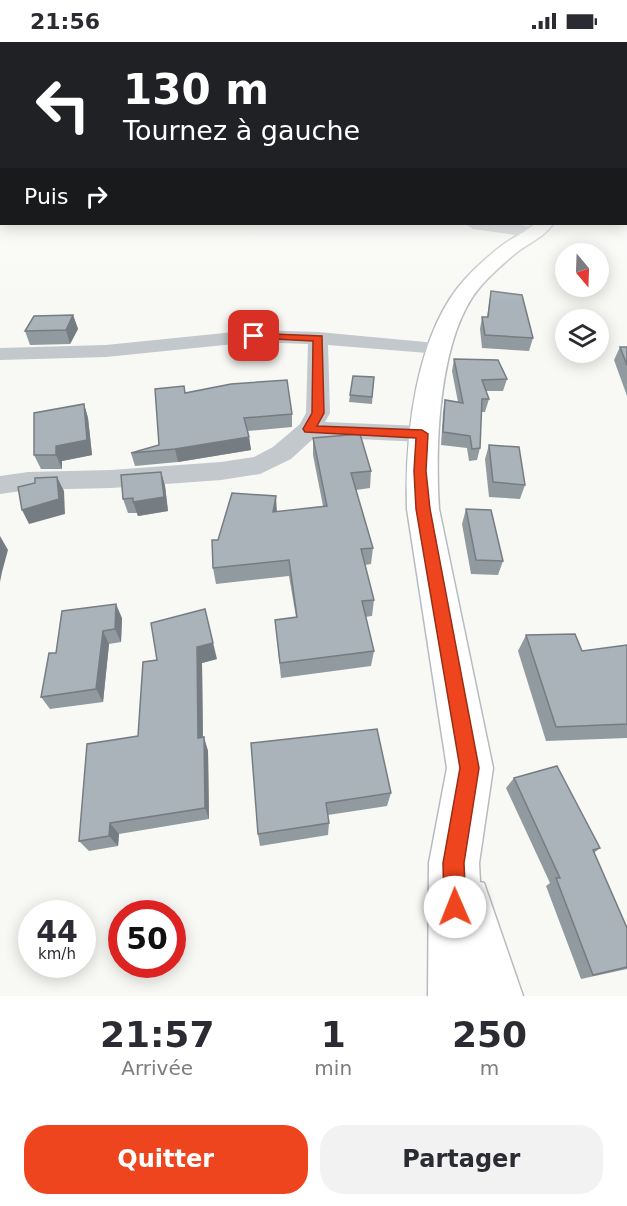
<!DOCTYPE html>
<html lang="fr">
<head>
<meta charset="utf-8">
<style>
	body { margin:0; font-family:"DejaVu Sans",sans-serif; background:#f2f2f3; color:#2b2b33; height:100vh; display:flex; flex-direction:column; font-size:22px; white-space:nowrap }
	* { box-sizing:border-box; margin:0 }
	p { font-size:20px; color:#7c7c81 }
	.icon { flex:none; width:33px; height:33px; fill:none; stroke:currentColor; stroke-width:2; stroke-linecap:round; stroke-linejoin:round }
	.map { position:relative; height:954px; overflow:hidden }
	.details { display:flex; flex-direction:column; background:#fff; flex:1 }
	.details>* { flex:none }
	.guide { position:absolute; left:0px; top:0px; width:627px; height:183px; box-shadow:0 3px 15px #0003; background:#202124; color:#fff; overflow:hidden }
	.needle { width:39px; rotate:161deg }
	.controls { position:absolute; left:555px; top:201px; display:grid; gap:12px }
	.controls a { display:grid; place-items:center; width:54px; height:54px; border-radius:50%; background:#fff; box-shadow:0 3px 15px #0003; font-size:30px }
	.speed { position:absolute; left:18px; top:858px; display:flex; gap:12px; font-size:30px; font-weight:700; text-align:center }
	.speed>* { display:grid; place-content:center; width:78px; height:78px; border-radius:50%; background:#fff; box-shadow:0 3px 15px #0003; line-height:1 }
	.speed small { font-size:15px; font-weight:400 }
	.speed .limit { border:9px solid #d22; background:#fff; color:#111 }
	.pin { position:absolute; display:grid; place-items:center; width:51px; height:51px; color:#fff; margin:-26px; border-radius:12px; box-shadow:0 3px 9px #0006 }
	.me { position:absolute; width:66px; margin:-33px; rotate:359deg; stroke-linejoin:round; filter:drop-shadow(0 0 4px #0008) }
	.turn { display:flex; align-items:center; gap:21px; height:126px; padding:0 24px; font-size:27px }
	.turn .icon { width:78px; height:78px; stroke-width:2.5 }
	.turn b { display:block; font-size:42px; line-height:51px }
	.then { display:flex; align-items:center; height:57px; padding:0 24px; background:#0003; gap:12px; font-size:22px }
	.eta { display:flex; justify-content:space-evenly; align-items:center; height:102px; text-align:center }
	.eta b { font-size:36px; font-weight:600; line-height:42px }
	.cta { display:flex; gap:12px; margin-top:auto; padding:12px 24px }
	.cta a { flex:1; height:69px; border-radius:24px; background:#ef451e; color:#fff; font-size:24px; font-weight:600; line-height:69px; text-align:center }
	.cta a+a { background:#f2f2f3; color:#2b2b33 }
	.status { display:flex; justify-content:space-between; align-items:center; height:42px; padding:0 30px; background:#fff; direction:ltr }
	.status svg { height:16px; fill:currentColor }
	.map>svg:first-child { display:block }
</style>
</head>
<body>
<div class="status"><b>21:56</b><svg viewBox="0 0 49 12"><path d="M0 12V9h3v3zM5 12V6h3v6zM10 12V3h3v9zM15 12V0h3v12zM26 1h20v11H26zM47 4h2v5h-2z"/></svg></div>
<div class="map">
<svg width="627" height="954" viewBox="0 0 627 954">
	<rect width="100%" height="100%" fill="#f8f8f5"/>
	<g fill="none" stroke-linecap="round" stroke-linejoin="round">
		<g stroke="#b5bcc0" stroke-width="3">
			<path id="secondary" d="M535 182H553C544 195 529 201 517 210 504 221 491 232 480 245 438 294 435 405 439 467L493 726 479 821 480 840 484 841 523 954H428L429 821 447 726 407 467C405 395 415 291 466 236 478 223 491 212 504 202 514 195 525 190 535 182Z"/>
		</g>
		<g fill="#c3c8cc" fill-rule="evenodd">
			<rect x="0" y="155" width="2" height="8"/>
			<rect x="626" y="168" width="1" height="8"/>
			<path d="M465 182C481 180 535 180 545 191L537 196 473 187Z"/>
			<polygon points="254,288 318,290 447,302 450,306 447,310 440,312 328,303 330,371 325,380 422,384 431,386 434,392 431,398 422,400 315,395 291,417 260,432 221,438 111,446 28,448 0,452 0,434 28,430 111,428 221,420 254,415 273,405 300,382 306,371 308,302 254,300 106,315 0,318 0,306 106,303"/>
		</g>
		<use href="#secondary" fill="#fff" fill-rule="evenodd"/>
	</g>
	<g fill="#919a9f">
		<rect x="626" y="128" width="1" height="38"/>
		<polygon points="491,249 533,296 529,309 482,306 480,287 482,275 487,275"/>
		<polygon points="73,273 78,287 70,302 30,303 25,289"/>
		<polygon points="620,305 627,305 627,354 614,318"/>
		<polygon points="454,317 507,337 503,349 486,349 489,357 485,370 481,370 480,406 477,418 469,419 467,406 441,403 443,371 445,358 458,360 452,329"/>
		<polygon points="374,335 372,362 349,360 350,353"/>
		<polygon points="185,351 292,372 292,385 248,389 251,408 178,420 135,424 131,411 159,403"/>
		<polygon points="84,362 88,376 92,413 62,419 62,427 41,427 34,413"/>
		<polygon points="313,396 371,429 370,446 356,448 373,506 371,522 365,523 374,558 372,574 365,575 374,609 371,624 281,636 275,578 296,575 289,534 216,542 213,526 218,498 323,464 313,413"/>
		<polygon points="489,403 525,443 520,457 489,455 485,417"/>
		<polygon points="161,430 165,444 168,469 138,474 137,471 128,471 123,457"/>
		<polygon points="466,467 503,519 498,533 471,532 462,482"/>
		<polygon points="122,576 121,600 109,602 103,660 50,667 41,655 56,611"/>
		<polygon points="526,593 582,609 627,603 627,696 546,699 518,609"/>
		<polygon points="217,617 202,621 203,695 208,709 209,777 119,792 118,804 89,809 79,799 138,694 143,620"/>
		<polygon points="251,701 391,751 387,764 328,773 329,781 328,793 260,804 258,792"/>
		<polygon points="514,736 600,806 594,811 627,886 627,927 581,937 546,844 550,841 506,746"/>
	</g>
	<g fill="#767d82">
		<polygon points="73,273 78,287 70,302 66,288"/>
		<polygon points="84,362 88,376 92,413 62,419 62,427 56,413 56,404"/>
		<polygon points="249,395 251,408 178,420 175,407"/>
		<polygon points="161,430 165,444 168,469 138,474 133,460"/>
		<polygon points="57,435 64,449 65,472 29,482 22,468"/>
		<polygon points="276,454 277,471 273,470"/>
		<polygon points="0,494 8,508 2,530 0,540"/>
		<polygon points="116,562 122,576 121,600 115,587"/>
		<polygon points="205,567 217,617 202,621 203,709 198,696 197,605"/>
		<polygon points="103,589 109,602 103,660 96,647"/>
		<polygon points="204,695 208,709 209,777 205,766"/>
		<polygon points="110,781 119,792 118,804 109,794"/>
	</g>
	<g fill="#a9b3b9" stroke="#767d82" stroke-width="1.5">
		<rect x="626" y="128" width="1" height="29"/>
		<polygon points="491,249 522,253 533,296 485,293 482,275 488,275"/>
		<polygon points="73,273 66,288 25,289 34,274"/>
		<polygon points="620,305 627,305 627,323"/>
		<polygon points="454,317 498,318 507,337 482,338 489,357 482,357 480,406 472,407 470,394 443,390 445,358 463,361"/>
		<polygon points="353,334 374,335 372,355 350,353"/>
		<polygon points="287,338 292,372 244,376 249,395 175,407 131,411 159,403 155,347 184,344 185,351 231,342"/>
		<polygon points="84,362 87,398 56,404 56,413 34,413 34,371"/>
		<polygon points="360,392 371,429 351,431 373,506 361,507 374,558 362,559 374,609 280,621 275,578 297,575 289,518 213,526 212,498 218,498 232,451 276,454 273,470 327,464 313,396"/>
		<polygon points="489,403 519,405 525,443 493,440"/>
		<polygon points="161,430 164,455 133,460 133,456 123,457 121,433"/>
		<polygon points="57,435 59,457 22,468 18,445 35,441 35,436"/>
		<polygon points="466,467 491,468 503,519 476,518"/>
		<polygon points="116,562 115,587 103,589 96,647 41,655 49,611 56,611 62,569"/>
		<polygon points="205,567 213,601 197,605 198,696 204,695 205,766 110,781 109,794 79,799 87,702 138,694 143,620 157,618 151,581"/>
		<polygon points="575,592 582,609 627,603 627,682 556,685 526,593"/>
		<polygon points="377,687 391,751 326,761 329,781 258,792 251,701"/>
		<polygon points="557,724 600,806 593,808 627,886 627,925 593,933 556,836 560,836 514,736"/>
	</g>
	<linearGradient id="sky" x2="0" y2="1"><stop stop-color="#95bcdc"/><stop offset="0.49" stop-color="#fcfcfa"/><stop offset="1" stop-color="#fcfcfa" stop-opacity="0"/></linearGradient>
	<rect width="627" height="261" fill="url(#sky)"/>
	<polygon fill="#ef451e" stroke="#9b2d14" stroke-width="1.5" points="251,291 322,294 324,371 317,384 422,388 428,392 426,429 430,467 479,726 464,821 466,865 462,873 455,876 447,873 444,865 443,821 460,726 416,467 414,429 416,396 305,390 303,387 312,371 313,299 254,296 249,294"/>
</svg>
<div class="controls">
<a><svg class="needle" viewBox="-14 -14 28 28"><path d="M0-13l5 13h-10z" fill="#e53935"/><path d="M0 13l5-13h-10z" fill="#7c7c81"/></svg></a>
<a><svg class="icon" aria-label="layers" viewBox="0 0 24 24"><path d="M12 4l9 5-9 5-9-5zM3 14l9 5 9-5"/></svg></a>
</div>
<div class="speed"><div>44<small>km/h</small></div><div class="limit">50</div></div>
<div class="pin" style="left:254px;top:294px;background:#d93025"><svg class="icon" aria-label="arrive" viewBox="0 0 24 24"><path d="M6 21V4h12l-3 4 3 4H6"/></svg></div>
<svg class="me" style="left:455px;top:865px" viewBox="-20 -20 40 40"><circle r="19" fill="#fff"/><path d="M0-13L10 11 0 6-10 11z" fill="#ef451e"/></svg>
<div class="guide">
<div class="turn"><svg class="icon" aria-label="left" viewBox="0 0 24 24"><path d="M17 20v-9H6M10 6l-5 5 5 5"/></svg><div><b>130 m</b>Tournez à gauche</div></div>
<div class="then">Puis<svg class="icon" aria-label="right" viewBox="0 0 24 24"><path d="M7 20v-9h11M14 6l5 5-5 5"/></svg></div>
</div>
</div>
<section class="details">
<div class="eta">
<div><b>21:57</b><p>Arrivée</p></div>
<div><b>1</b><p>min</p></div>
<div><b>250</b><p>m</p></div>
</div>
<div class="cta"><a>Quitter</a><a>Partager</a></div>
</section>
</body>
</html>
